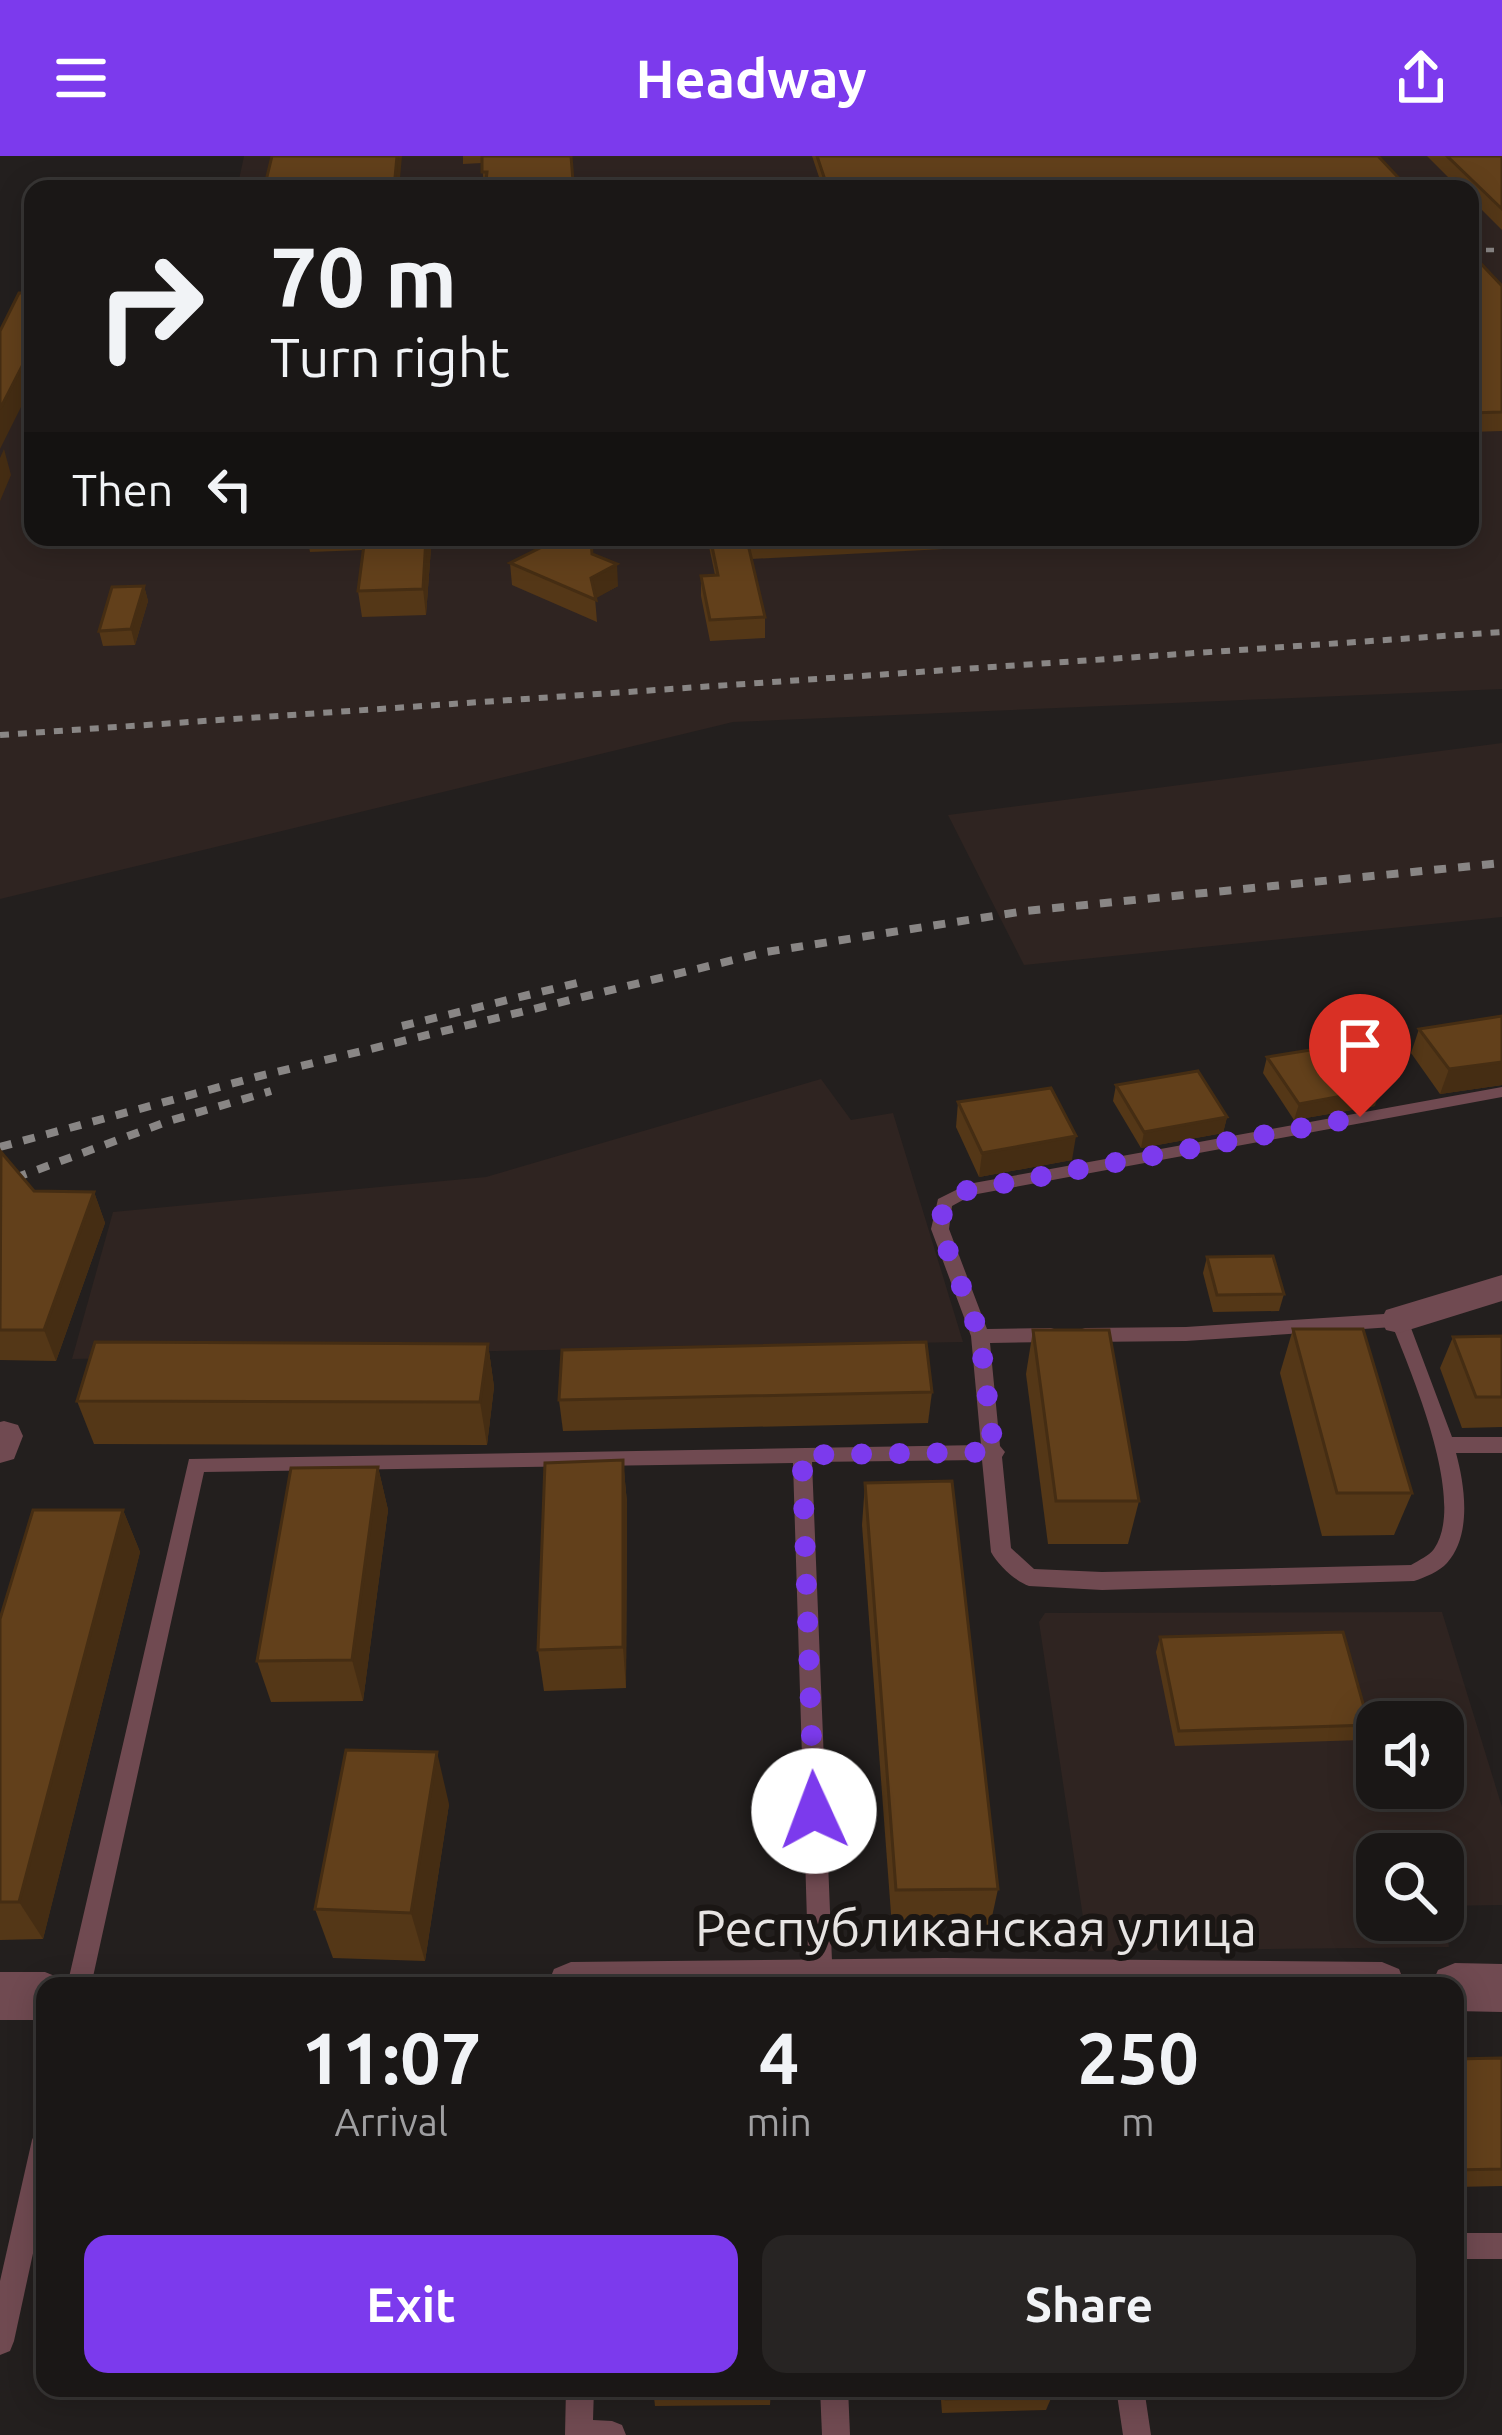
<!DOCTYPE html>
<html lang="en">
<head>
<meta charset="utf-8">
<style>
	body { margin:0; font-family:Ubuntu,sans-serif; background:#272423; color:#f1f3f6; height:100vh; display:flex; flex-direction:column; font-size:45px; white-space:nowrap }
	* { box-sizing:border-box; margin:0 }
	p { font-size:39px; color:#9f9fa1 }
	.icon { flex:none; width:66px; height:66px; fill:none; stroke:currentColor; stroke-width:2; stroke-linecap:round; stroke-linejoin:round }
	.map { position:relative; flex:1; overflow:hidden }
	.side { position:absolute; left:36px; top:1821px; width:1428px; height:420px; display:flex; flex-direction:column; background:#1a1716; border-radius:24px; box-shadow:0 6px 30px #0003,0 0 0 3px #383635 }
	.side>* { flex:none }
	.guide { position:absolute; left:24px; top:24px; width:1455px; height:366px; border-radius:24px; box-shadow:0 6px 30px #0003,0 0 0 3px #383635; background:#1a1716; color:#f1f3f6; overflow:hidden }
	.buttons { position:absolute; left:1356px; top:1545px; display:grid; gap:24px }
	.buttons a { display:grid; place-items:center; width:108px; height:108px; border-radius:24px; background:#1a1716; box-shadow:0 6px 30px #0003,0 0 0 3px #383635; font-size:60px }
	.pin { position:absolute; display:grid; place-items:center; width:102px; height:102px; color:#fff; margin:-123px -51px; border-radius:50% 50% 50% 0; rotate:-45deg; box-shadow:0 0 12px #0007 }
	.pin .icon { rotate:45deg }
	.me { position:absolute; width:132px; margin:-66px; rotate:358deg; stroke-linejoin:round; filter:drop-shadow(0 0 9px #0008) }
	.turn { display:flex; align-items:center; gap:42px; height:252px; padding:0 48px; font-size:54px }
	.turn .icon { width:156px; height:156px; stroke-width:2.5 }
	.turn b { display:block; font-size:84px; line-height:102px }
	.then { display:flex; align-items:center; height:114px; padding:0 48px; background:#0003; gap:24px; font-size:45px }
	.eta { display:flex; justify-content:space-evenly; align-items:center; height:204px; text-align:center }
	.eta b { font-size:72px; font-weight:700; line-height:84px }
	.cta { display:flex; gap:24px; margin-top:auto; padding:24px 48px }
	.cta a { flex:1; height:138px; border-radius:24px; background:#7c3aed; color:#fff; font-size:48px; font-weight:700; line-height:138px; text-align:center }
	.cta a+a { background:#272423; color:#f1f3f6 }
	header { display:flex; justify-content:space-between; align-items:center; height:156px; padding:0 48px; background:#7c3aed; color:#fff; font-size:54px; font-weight:700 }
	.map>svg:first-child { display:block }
</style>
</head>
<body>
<header><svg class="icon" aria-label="menu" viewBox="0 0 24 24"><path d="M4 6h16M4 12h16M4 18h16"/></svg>Headway<svg class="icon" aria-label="share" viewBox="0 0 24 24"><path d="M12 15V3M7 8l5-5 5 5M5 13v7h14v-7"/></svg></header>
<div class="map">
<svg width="1502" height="2279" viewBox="0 0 1502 2279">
	<rect width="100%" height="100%" fill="#231f1e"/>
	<g fill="#2f2421" fill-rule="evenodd">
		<polygon points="244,0 1502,0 1502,533 733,566 0,743 0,179 33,117 33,381 1470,381 1470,33 237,33"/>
		<polygon points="1502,587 1502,761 1024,809 948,659"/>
		<polygon points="821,923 851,964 893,957 963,1186 72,1203 113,1056 486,1021"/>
		<path d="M1442 1456 1502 1651V1749L1443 1750V1698H1377V1764H1443V1752L1449 1791 1088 1795 1039 1466 1045 1457ZM1377 1566H1443V1632H1377Z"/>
	</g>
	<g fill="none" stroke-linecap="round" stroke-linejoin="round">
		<g fill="#704a51" fill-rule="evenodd">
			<path d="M1502 931V941L972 1039 952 1050 949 1073 987 1173 1051 1172 1057 1174 1060 1179 1057 1184 1051 1186 990 1187 1000 1290 1005 1296 1002 1301 1011 1392 1034 1413 1102 1416 1411 1409C1419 1404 1429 1400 1434 1393 1467 1346 1412 1219 1393 1171L1186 1185 1085 1186 1079 1184 1076 1179 1079 1174 1085 1172 1186 1171 1399 1157 1408 1164 1452 1281H1502V1297H1456C1465 1330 1472 1379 1447 1407 1440 1415 1424 1422 1414 1425L1102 1434 1029 1430C1015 1425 998 1409 991 1396L982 1304 812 1306 833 1830H809L793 1307 204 1316 91 1830H67L189 1303 981 1289 971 1180 931 1073 938 1043 968 1028Z"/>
			<polygon points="45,1971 45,2042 14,2185 10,2195 0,2199 0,2125 32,1984 36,1975"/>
			<rect x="1455" y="2077" width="47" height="26"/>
			<polygon points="566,2232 594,2232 593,2264 612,2265 622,2269 626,2279 565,2279"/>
			<polygon points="820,2232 848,2232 850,2279 822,2279"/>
			<polygon points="1116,2232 1144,2232 1151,2279 1123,2279"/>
		</g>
		<g fill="#704a51" fill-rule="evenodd">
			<polygon points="1502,1119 1502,1145 1399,1177 1386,1174 1381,1164 1386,1154"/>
			<polygon points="4,1265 18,1269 23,1280 14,1303 0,1307 0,1266"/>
			<polygon points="945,1802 1382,1806 1399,1813 1406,1830 547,1830 554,1813 571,1806"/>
			<polygon points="1455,1807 1502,1808 1502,1856 1455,1855 1455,1830 1431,1830 1438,1814"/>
			<polygon points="0,1816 45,1816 62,1823 65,1830 45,1830 45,1864 0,1864"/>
		</g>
		<polyline stroke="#898685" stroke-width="4.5" stroke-dasharray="8 8" stroke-linecap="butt" points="1470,94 1502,94"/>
		<polyline stroke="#898685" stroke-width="6" stroke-dasharray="9 9" stroke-linecap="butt" points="0,579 1502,476"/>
		<g stroke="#898685" stroke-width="8" stroke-dasharray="12 12" stroke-linecap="butt">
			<polyline points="402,870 577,827"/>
			<polyline points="0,991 256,921 766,796 1025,755 1502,707"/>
			<polyline points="15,1022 169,965 271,935"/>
		</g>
		<polyline stroke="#898685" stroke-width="9" stroke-dasharray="16 16" stroke-linecap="butt" points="0,1028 23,1019"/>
	</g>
	<g fill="#543717">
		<polygon points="463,0 571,0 573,25 578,25 578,33 484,33 482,7 463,8"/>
		<polygon points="812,0 1378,0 1409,33 823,33"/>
		<polygon points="1427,0 1502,0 1502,74 1470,42 1470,33 1460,33"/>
		<polygon points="1470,96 1502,130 1502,275 1470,276"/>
		<polygon points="1470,278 1475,307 1470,326"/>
		<polygon points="307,381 591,381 592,398 618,430 595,442 597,466 512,429 510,407 550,387 431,392 426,459 362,461 358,435 363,394 310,396"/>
		<polygon points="707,381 964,381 963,392 751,403 765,461 765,482 710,485 701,440 701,420 715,419"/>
		<polygon points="144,430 148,445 135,489 103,490 99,475"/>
		<polygon points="1502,860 1502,929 1440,938 1411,897 1419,873"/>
		<polygon points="1267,901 1375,950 1294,964 1263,917"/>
		<polygon points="1116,929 1227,961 1223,977 1141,992 1113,945"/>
		<polygon points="958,946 1072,1004 979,1021 956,971"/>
		<polygon points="0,997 34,1035 94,1036 105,1067 56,1205 0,1204"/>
		<polygon points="1207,1101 1284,1138 1279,1155 1213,1156 1203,1117"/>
		<polygon points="1293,1173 1412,1337 1394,1379 1322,1380 1280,1217"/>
		<polygon points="1033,1174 1139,1345 1128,1388 1048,1388 1026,1218"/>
		<polygon points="1502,1180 1502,1271 1462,1272 1440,1212 1453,1181"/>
		<polygon points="488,1188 494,1231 487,1289 94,1288 77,1245"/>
		<polygon points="932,1236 928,1267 563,1275 559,1244"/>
		<polygon points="623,1304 627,1347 626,1532 544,1535 538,1494"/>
		<polygon points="378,1311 388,1354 363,1545 271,1546 257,1505"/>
		<polygon points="865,1327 998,1733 990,1770 892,1771 862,1369"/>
		<polygon points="123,1354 140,1396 43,1783 0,1784 0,1463"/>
		<polygon points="1160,1481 1369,1569 1362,1584 1175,1590 1156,1496"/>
		<polygon points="449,1648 425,1805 333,1802 315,1753"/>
		<polygon points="1502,1902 1502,2030 1455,2031 1455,1903"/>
		<polygon points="653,2232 771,2232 770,2249 655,2250"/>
		<polygon points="940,2232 1051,2232 1052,2240 1046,2254 942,2257"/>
	</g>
	<g fill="#452d13">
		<polygon points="397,0 402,0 399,33 394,33"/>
		<polygon points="33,189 33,227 0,293 0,253"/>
		<polygon points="4,293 11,319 0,345 0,302"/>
		<polygon points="426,381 429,381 431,392 426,459 423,433"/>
		<polygon points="617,408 618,430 593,444 591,422"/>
		<polygon points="144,430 148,445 135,489 131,473"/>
		<polygon points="1502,906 1502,929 1440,938 1449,913"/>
		<polygon points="1380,933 1375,950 1294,964 1299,948"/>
		<polygon points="1227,961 1223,977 1141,992 1144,976"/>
		<polygon points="1076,980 1072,1004 979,1021 982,997"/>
		<polygon points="94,1036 105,1067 56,1205 44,1174"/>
		<polygon points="488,1188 494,1231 487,1289 480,1246"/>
		<polygon points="623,1304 627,1347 626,1532 623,1491"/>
		<polygon points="378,1311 388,1354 363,1545 352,1504"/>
		<polygon points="123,1354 140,1396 43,1783 19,1746"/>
		<polygon points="437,1596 449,1648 425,1805 411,1757"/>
	</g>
	<g fill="#62401b" stroke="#452d13" stroke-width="3">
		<polygon points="272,0 397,0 394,33 264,33"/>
		<polygon points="482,0 571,0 573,25 578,25 577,33 485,33 487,16 482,16"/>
		<polygon points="817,0 1378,0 1409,33 828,33"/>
		<polygon points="1447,0 1502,0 1502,53"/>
		<polygon points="1470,96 1502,130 1502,256 1470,257"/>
		<polygon points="19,137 33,137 33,189 0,253 0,175"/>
		<polygon points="1470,278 1475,284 1475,307 1470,307"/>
		<polygon points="365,381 426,381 423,433 358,435"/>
		<polygon points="562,381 591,381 592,398 617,408 591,422 596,444 510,407"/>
		<polygon points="710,381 801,381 747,384 765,461 710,464 701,420 718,419"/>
		<polygon points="144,430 131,473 99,475 112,431"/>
		<polygon points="1502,860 1502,906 1449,913 1419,873"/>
		<polygon points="1348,888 1380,933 1299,948 1267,901"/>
		<polygon points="1198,915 1227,961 1144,976 1116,929"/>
		<polygon points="1051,932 1076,980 982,997 958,946"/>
		<polygon points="1,996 34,1035 94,1036 44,1174 0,1174"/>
		<polygon points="1273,1100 1284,1138 1217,1139 1207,1101"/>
		<polygon points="1293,1173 1363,1173 1412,1337 1337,1337"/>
		<polygon points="1033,1174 1109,1174 1139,1345 1056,1345"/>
		<polygon points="1502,1180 1502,1241 1476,1241 1453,1181"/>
		<polygon points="95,1186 488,1188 480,1246 77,1245"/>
		<polygon points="926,1186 932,1236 559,1244 562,1194"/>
		<polygon points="623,1304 623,1491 538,1494 545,1307"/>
		<polygon points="378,1311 352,1504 257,1505 291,1312"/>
		<polygon points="952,1325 998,1733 896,1734 865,1327"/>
		<polygon points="33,1354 123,1354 19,1746 0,1746 0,1463"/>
		<polygon points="1343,1476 1369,1569 1179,1575 1160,1481"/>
		<polygon points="346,1594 437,1596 411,1757 315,1753"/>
		<polygon points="1502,1902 1502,2013 1455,2014 1455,1903"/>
		<polygon points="653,2232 771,2232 771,2235 653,2236"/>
		<polygon points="945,2232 1051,2232 1052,2240 946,2243"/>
	</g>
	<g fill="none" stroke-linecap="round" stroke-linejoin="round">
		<polyline stroke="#7c3aed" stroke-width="21" stroke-dasharray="0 37.8" points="814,1655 802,1299 994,1296 980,1180 940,1073 944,1047 968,1034 1360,961"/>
	</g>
	<g text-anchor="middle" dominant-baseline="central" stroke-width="12" stroke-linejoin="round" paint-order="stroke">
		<g font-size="51" fill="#e7e4e3" stroke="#1a1614">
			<text x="976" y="1771">Республиканская улица</text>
		</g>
	</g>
</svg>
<div class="buttons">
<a><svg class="icon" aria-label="sound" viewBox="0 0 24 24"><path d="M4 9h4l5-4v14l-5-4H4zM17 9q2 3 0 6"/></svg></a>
<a><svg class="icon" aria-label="search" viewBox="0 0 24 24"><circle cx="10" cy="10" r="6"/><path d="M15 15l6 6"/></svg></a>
</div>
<div class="pin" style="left:1360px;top:961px;background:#d93025"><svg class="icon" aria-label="arrive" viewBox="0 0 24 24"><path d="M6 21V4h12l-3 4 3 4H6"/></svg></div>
<svg class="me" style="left:814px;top:1655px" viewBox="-20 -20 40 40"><circle r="19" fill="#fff"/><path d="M0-13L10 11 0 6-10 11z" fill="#7c3aed"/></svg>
<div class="guide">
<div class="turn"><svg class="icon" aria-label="right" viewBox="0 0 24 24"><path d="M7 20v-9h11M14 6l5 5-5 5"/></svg><div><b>70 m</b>Turn right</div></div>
<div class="then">Then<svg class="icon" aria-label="left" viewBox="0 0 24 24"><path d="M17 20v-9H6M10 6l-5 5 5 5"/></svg></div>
</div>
<section class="side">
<div class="eta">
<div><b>11:07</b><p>Arrival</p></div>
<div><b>4</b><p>min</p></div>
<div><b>250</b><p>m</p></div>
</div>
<div class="cta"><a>Exit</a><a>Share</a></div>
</section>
</div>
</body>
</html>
